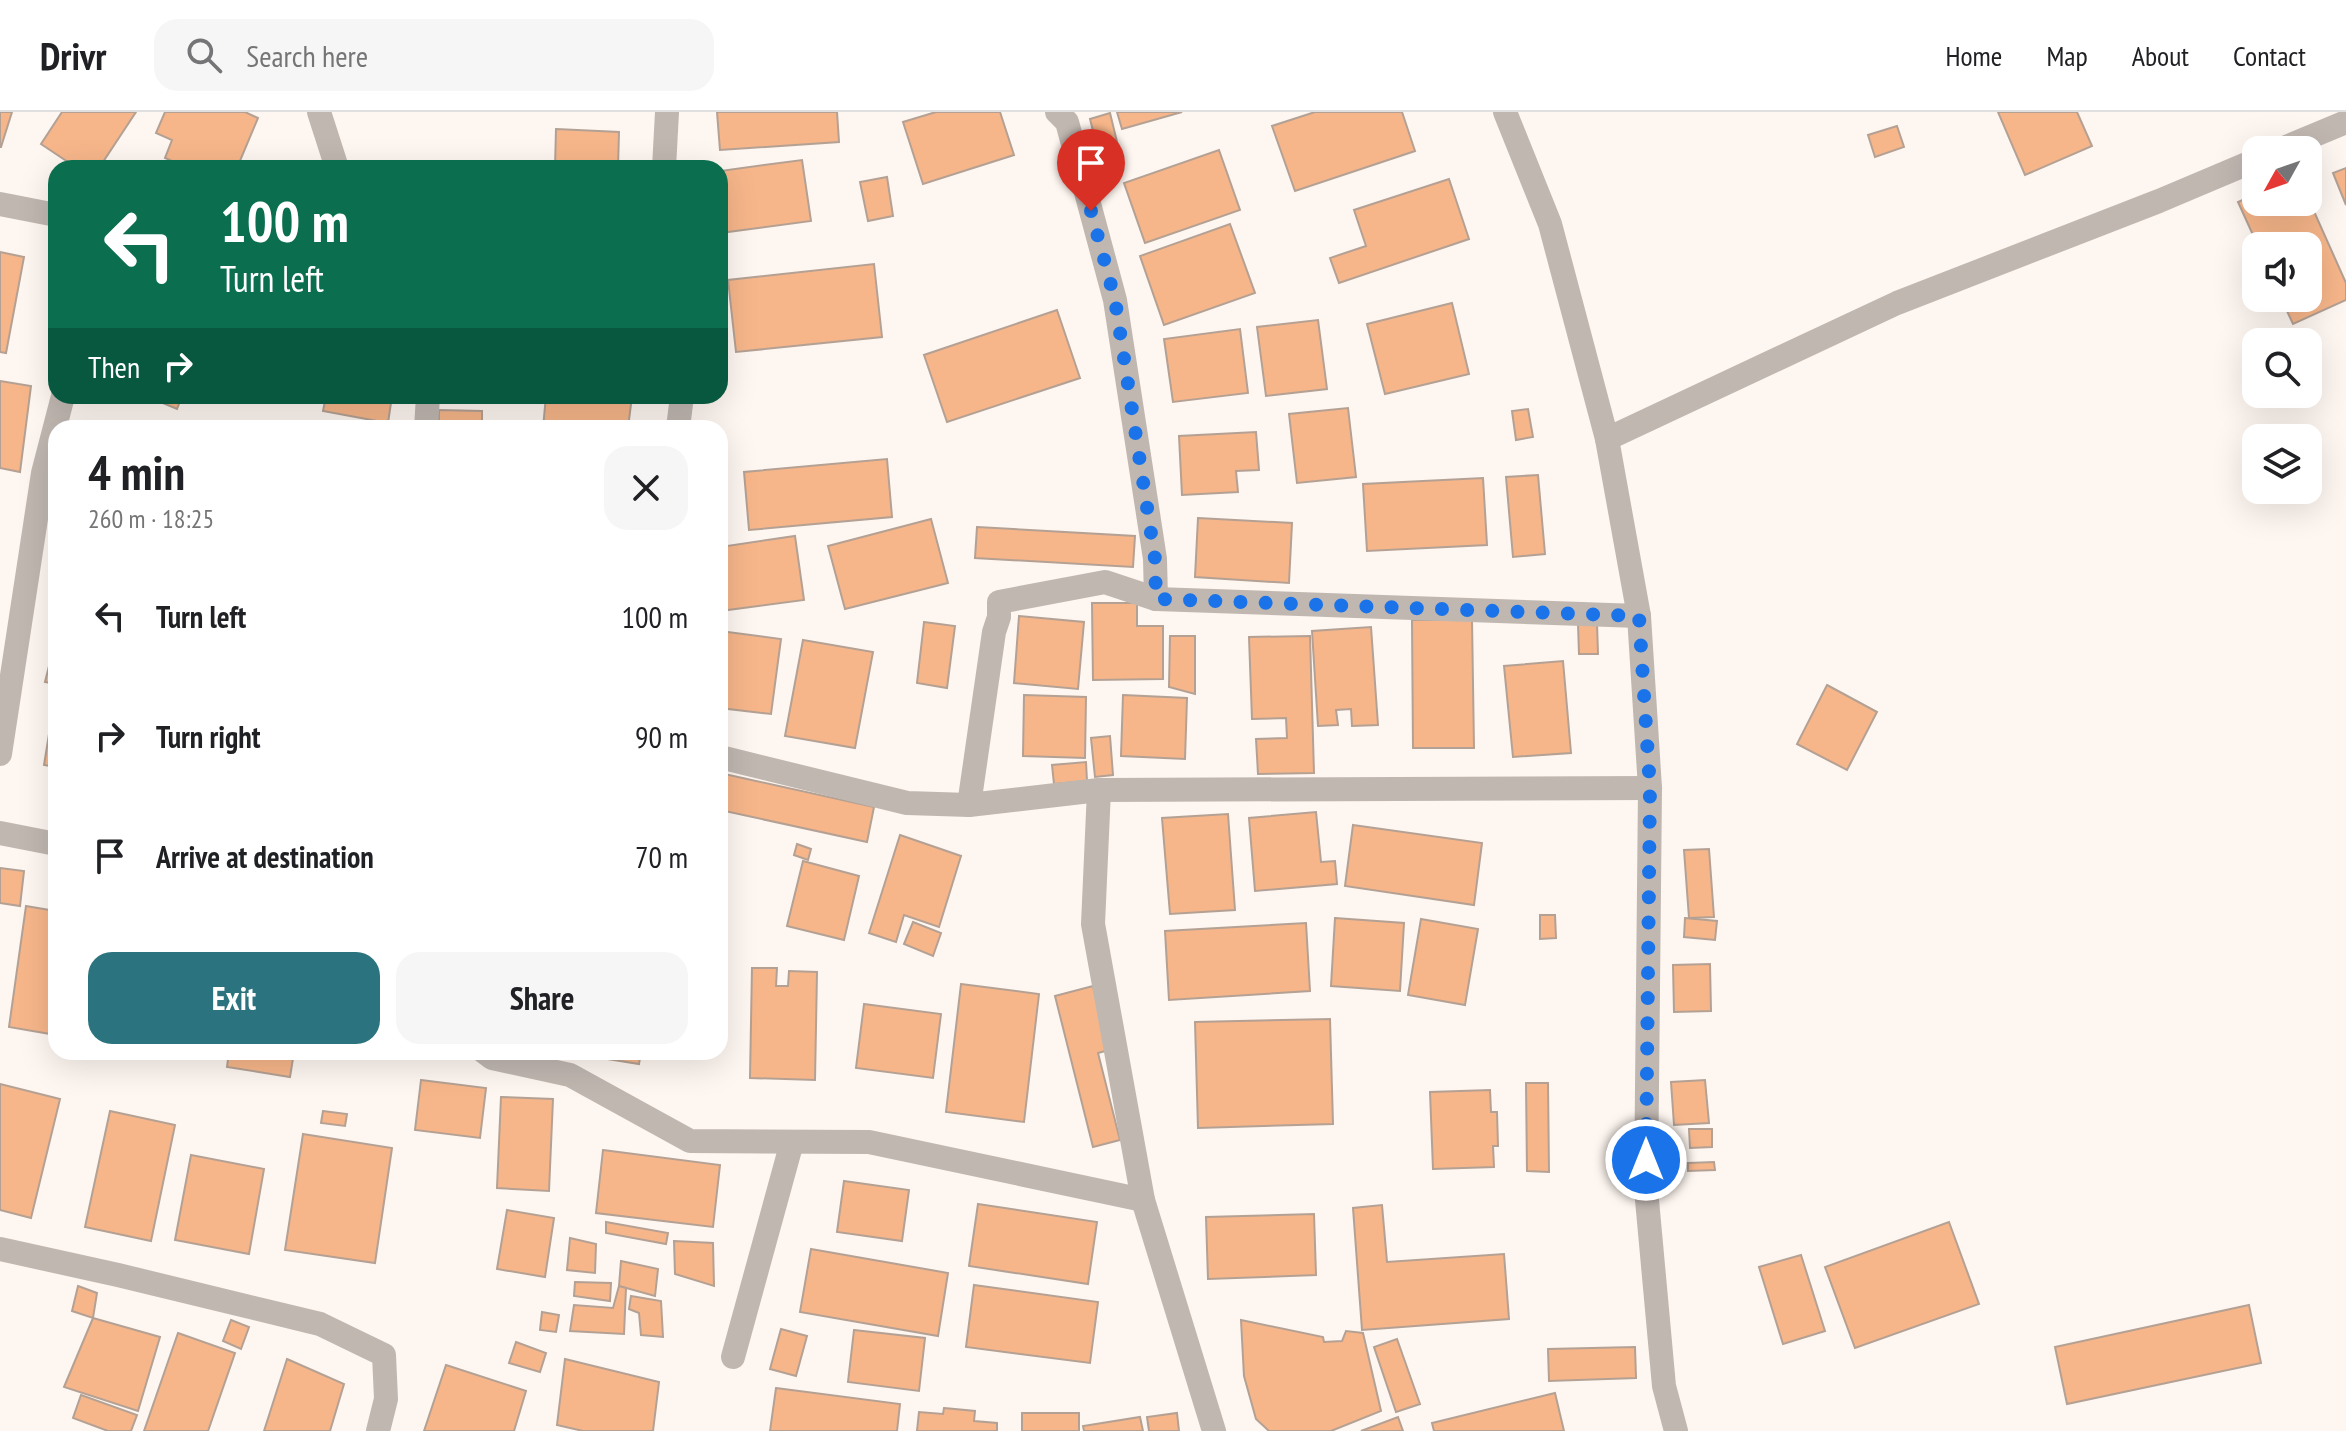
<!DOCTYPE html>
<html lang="en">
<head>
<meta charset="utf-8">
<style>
	body { margin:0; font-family:"PT Sans Narrow",sans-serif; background:#f6f6f6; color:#202124; height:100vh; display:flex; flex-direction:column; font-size:30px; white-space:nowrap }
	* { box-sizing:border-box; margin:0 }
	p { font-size:26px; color:#757577 }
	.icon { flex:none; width:44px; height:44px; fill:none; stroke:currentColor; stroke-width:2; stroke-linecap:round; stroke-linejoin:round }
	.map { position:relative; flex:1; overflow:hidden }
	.sheet { position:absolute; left:48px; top:308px; width:680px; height:640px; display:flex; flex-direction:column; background:#fff; border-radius:24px; box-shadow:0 8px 32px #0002 }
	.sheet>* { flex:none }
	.top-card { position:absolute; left:48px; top:48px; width:680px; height:244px; border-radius:24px; box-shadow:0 8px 32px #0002; background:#0b6e4f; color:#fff; overflow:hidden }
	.needle { width:52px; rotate:230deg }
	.fabs { position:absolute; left:2242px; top:24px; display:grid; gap:16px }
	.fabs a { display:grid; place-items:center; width:80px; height:80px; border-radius:16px; background:#fff; box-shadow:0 8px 32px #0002; font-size:40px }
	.pin { position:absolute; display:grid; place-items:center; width:68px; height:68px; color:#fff; margin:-82px -34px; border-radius:50% 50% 50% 0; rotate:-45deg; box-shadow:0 0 8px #0007 }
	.pin .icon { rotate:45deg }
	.me { position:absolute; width:88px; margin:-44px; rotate:0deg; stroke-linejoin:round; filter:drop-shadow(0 0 6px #0008) }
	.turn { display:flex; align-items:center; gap:28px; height:168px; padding:0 40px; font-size:36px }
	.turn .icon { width:104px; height:104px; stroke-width:2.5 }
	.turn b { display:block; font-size:56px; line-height:68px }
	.then { display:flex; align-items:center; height:76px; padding:0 40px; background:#0003; gap:16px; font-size:30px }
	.round { display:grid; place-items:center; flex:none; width:84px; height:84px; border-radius:24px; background:#f6f6f6 }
	.headline { display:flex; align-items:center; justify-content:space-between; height:136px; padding:0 40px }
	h1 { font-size:48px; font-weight:700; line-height:60px }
	.primary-button { display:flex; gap:16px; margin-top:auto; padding:16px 40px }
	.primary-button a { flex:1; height:92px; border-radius:24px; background:#2b737e; color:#fff; font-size:32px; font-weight:700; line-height:92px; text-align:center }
	.primary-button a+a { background:#f6f6f6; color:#202124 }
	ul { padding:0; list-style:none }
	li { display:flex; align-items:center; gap:24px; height:120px; padding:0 40px }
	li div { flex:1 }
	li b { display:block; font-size:30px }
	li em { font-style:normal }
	header { display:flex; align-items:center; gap:48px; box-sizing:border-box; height:112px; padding:0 40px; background:#fff; border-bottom:2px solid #e0e0e0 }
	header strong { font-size:38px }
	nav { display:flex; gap:44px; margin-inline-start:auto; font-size:28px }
	.search { width:560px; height:72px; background:#f6f6f6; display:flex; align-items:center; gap:20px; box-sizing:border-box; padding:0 28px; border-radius:24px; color:#757577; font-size:30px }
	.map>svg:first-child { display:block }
</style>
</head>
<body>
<header>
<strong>Drivr</strong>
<div class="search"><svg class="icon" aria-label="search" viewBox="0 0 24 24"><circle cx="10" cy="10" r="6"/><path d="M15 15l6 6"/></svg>Search here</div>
<nav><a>Home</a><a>Map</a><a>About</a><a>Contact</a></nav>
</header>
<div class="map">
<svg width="2346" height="1319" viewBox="0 0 2346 1319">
	<rect width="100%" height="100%" fill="#fef6f0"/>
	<g fill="#f7b68a" stroke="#b4a194" stroke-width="2">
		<polygon points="0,0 12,0 1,35 0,35"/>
		<polygon points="62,0 136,0 99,56 77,56 41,32"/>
		<polygon points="165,0 245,0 258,6 237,56 188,56 165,46 172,28 156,21"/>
		<polygon points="717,0 837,0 839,30 720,38"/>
		<polygon points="936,0 1000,0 1014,43 923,72 903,10"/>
		<polygon points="1117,0 1182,0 1122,17"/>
		<polygon points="1315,0 1402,0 1415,39 1295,79 1272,14"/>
		<polygon points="1998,0 2077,0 2092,34 2025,63"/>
		<polygon points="1110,1 1118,34 1098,39 1090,7"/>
		<polygon points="1897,14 1904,35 1875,45 1868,23"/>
		<polygon points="556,17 619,20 618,56 555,56"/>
		<polygon points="1219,38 1240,98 1145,131 1124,71"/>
		<polygon points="802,48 811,109 720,121 720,59"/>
		<polygon points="2346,56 2346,93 2333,61"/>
		<polygon points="887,65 893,104 868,109 860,70"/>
		<polygon points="1449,67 1469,127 1339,171 1330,146 1366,134 1354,98"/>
		<polygon points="2256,82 2256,90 2308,90 2308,86 2346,171 2346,188 2293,212 2281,186 2308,186 2308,134 2258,134 2238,90"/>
		<polygon points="1230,112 1255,181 1164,213 1140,144"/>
		<polygon points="0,140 24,145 6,241 0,240"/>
		<polygon points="874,152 882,225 736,240 728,168"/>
		<polygon points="1452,191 1469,262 1385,282 1367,212"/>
		<polygon points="1057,198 1080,266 947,310 924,243"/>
		<polygon points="1318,208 1327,277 1266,284 1257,215"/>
		<polygon points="1240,217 1248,281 1173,290 1164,227"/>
		<polygon points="0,269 31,274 20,360 0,356"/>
		<polygon points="146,284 182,284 177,297"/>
		<polygon points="326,284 392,284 388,311 323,299"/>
		<polygon points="546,284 632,284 628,316 543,316"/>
		<polygon points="1348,296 1356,365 1297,371 1289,302"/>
		<polygon points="1528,297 1533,325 1516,328 1512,299"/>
		<polygon points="439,298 482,299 482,316 439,316"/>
		<polygon points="1256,320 1259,358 1236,359 1238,380 1182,383 1179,324"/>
		<polygon points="887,347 892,405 749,418 744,360"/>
		<polygon points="1538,363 1545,442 1513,445 1506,365"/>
		<polygon points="1483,366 1487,433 1367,439 1363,372"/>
		<polygon points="1198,406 1292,411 1289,471 1195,465"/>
		<polygon points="931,407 948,471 845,497 828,434"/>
		<polygon points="977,415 1135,424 1133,455 975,446"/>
		<polygon points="795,424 804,488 720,499 720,435"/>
		<polygon points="1092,491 1137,491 1137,514 1163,514 1163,567 1093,568"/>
		<polygon points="1019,504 1084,510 1078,577 1014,571"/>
		<polygon points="1412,508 1472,508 1474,636 1413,636"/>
		<polygon points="924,510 955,514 947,576 917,571"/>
		<polygon points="1597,511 1598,542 1579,542 1578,512"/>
		<polygon points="1371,515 1378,613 1352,614 1351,597 1336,598 1338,613 1318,614 1312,519"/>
		<polygon points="720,519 781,527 771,602 720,596"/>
		<polygon points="1170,524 1195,524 1195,582 1169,575"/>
		<polygon points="1310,524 1314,661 1258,662 1256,627 1287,626 1286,606 1252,607 1249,525"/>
		<polygon points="56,526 56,572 45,570"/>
		<polygon points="803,528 873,540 855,636 785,624"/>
		<polygon points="1563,549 1571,641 1513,645 1504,554"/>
		<polygon points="1827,573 1877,600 1847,658 1797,632"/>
		<polygon points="56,579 56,655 44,653"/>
		<polygon points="1024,583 1086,585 1085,646 1023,644"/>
		<polygon points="1123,583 1187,586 1185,647 1121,644"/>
		<polygon points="1110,624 1113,663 1095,665 1091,626"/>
		<polygon points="1086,650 1087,669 1054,672 1052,653"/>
		<polygon points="720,661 874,695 867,730 720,698"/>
		<polygon points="1316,700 1321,750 1335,749 1337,772 1255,779 1249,706"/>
		<polygon points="1228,702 1235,798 1170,802 1162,706"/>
		<polygon points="1353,713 1482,731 1474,793 1345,774"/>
		<polygon points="900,723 961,744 939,815 904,803 896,830 869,821"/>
		<polygon points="797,732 811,737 808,748 794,743"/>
		<polygon points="1709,737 1714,805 1689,806 1684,738"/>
		<polygon points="803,749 859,764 844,828 787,814"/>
		<polygon points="0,756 24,759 20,794 0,791"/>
		<polygon points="26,794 56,799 56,923 9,915"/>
		<polygon points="1540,803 1555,803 1556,826 1540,827"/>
		<polygon points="1335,806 1404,811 1400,879 1331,874"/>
		<polygon points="1685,806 1717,809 1715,828 1684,825"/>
		<polygon points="1421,807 1478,817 1465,893 1408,883"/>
		<polygon points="913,810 941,821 933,844 904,832"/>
		<polygon points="1306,811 1310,879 1169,888 1165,819"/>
		<polygon points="1710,852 1711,899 1674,900 1673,853"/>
		<polygon points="752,856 777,856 776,874 788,874 789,859 817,860 815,968 750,966"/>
		<polygon points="961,872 1039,882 1024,1010 946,1000"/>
		<polygon points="1093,874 1109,938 1098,941 1120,1028 1093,1035 1055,884"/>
		<polygon points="864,892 941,902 933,966 856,956"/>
		<polygon points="1330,907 1333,1012 1198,1016 1195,910"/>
		<polygon points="229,940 294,940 290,965 227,955"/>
		<polygon points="576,940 641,940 639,952 576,942"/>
		<polygon points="421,968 486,976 480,1026 415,1018"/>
		<polygon points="1705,968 1709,1011 1674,1013 1671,970"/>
		<polygon points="1526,971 1548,971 1549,1060 1527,1059"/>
		<polygon points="0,972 60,987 31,1106 0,1098"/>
		<polygon points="1490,978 1491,1000 1497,1000 1498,1034 1493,1034 1494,1055 1433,1057 1430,980"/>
		<polygon points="501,985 553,987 549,1079 497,1076"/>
		<polygon points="110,999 175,1013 151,1129 85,1115"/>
		<polygon points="323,999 347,1002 345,1014 321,1011"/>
		<polygon points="1689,1017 1712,1017 1712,1035 1690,1036"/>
		<polygon points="303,1022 392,1036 375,1151 285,1138"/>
		<polygon points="603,1038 720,1053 713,1115 596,1101"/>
		<polygon points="191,1043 264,1057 249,1142 175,1128"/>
		<polygon points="1714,1050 1715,1058 1688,1059 1688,1051"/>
		<polygon points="844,1069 909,1078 902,1129 837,1120"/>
		<polygon points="978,1092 1097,1110 1088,1172 969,1154"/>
		<polygon points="1382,1093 1387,1150 1504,1142 1509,1207 1362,1218 1353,1096"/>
		<polygon points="507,1098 554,1106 545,1165 497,1157"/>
		<polygon points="1314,1102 1316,1163 1208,1167 1206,1105"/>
		<polygon points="606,1110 668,1121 666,1132 606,1121"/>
		<polygon points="1949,1110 1979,1192 1855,1236 1825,1155"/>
		<polygon points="570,1126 596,1132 595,1161 567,1158"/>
		<polygon points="674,1129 713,1131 714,1174 675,1162"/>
		<polygon points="811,1137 948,1161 938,1224 800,1200"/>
		<polygon points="1801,1143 1825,1219 1783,1232 1759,1155"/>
		<polygon points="621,1149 658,1157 655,1184 619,1174"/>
		<polygon points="575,1170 611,1171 610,1189 574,1184"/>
		<polygon points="974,1173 1098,1190 1090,1251 966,1235"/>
		<polygon points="78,1174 97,1181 93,1206 72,1199"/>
		<polygon points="619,1174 626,1176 624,1222 570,1219 574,1193 613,1196"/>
		<polygon points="631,1184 661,1189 663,1225 641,1223 639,1201 629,1197"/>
		<polygon points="2249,1193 2261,1251 2067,1292 2055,1235"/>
		<polygon points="542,1200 559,1203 556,1220 540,1218"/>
		<polygon points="93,1206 160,1225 138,1299 64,1275"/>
		<polygon points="231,1208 249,1215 241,1237 223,1229"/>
		<polygon points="1241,1208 1323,1225 1324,1230 1342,1229 1346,1219 1363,1221 1381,1299 1331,1319 1269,1319 1256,1307 1244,1264"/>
		<polygon points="781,1217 807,1224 796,1264 770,1257"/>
		<polygon points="854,1218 925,1226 919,1279 848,1270"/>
		<polygon points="178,1221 235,1241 208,1319 144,1319"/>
		<polygon points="1397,1227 1420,1292 1396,1300 1374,1235"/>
		<polygon points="516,1230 546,1241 540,1260 509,1251"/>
		<polygon points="1635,1235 1636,1266 1549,1269 1548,1237"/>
		<polygon points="287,1247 344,1272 330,1319 264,1319"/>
		<polygon points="565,1247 659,1270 653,1319 583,1319 557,1313"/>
		<polygon points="446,1253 526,1279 514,1319 424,1319"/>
		<polygon points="776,1276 900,1292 897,1319 770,1319"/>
		<polygon points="1555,1281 1564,1319 1434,1319 1432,1311"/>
		<polygon points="81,1283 137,1303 131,1319 108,1319 73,1306"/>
		<polygon points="944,1296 975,1299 974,1309 997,1311 997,1319 917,1319 919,1300 943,1302"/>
		<rect x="1022" y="1301" width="57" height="18"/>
		<polygon points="1177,1301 1179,1319 1149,1319 1147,1305"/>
		<polygon points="1140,1305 1143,1319 1084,1319 1083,1314"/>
		<polygon points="1398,1305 1403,1319 1361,1319"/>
	</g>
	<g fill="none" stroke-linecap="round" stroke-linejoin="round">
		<g stroke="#c0b7b1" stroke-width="24">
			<polyline points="319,0 337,56"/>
			<polyline points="1057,0 1067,10 1115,188 1155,447 1156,487"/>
			<polyline points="1505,0 1550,112 1607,327 1639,504 1650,676 1646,1077 1664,1274 1676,1319"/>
			<polyline points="2279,38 2346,10"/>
			<polyline points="664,56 667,0"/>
			<polyline points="0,92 56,103"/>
			<polyline points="426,316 428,284"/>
			<polyline points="678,316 682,284"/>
			<polyline points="1607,327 1897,191 2159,89 2256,48"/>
			<polyline points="0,642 43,361 63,284"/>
			<polyline points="720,645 907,691 969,693 1099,678 1650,676"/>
			<polyline points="1099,678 1093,812 1143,1088 1214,1319"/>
			<polyline points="969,693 994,520 999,505 999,490 1105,470 1156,487 1639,504"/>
			<polyline points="0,721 56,732"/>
			<polyline points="484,940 492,946 570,963 690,1029 869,1030 1143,1088"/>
			<polyline points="0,1137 118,1163 320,1212 384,1243 386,1287 378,1319"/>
			<polyline points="733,1245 792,1030"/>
		</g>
	</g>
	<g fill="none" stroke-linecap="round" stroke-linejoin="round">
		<polyline stroke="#1a73e8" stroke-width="14" stroke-dasharray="0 25.2" points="1091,99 1115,188 1155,447 1156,487 1639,504 1650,676 1646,1048"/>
	</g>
</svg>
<div class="fabs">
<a><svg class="needle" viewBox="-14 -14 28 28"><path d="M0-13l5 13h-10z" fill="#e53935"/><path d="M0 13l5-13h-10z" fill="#757577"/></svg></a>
<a><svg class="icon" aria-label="sound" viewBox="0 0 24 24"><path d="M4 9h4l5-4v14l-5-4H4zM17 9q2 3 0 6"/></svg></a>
<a><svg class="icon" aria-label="search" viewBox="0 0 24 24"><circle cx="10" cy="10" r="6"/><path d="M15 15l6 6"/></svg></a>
<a><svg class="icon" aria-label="layers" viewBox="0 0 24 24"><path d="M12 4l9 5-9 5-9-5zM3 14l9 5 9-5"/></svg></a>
</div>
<div class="pin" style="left:1091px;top:99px;background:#d93025"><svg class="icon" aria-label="arrive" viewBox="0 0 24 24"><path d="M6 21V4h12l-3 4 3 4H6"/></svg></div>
<svg class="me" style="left:1646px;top:1048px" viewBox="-20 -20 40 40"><circle r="17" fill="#1a73e8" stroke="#fff" stroke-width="3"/><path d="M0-11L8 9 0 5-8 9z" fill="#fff"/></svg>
<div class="top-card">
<div class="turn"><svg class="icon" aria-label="left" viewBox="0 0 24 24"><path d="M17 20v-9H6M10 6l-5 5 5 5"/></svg><div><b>100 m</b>Turn left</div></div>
<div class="then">Then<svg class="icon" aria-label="right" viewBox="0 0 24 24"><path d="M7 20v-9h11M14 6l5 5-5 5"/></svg></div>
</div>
<section class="sheet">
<div class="headline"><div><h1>4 min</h1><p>260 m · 18:25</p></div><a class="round"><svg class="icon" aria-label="close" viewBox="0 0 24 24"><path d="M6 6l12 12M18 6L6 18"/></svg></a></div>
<ul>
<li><svg class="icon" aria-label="left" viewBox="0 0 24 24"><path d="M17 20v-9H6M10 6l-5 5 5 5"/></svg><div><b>Turn left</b></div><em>100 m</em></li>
<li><svg class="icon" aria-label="right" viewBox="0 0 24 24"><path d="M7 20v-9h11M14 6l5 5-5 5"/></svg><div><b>Turn right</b></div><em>90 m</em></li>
<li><svg class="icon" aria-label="arrive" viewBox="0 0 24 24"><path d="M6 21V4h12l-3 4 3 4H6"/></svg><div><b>Arrive at destination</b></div><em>70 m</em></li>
</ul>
<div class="primary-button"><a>Exit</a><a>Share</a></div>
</section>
</div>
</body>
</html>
